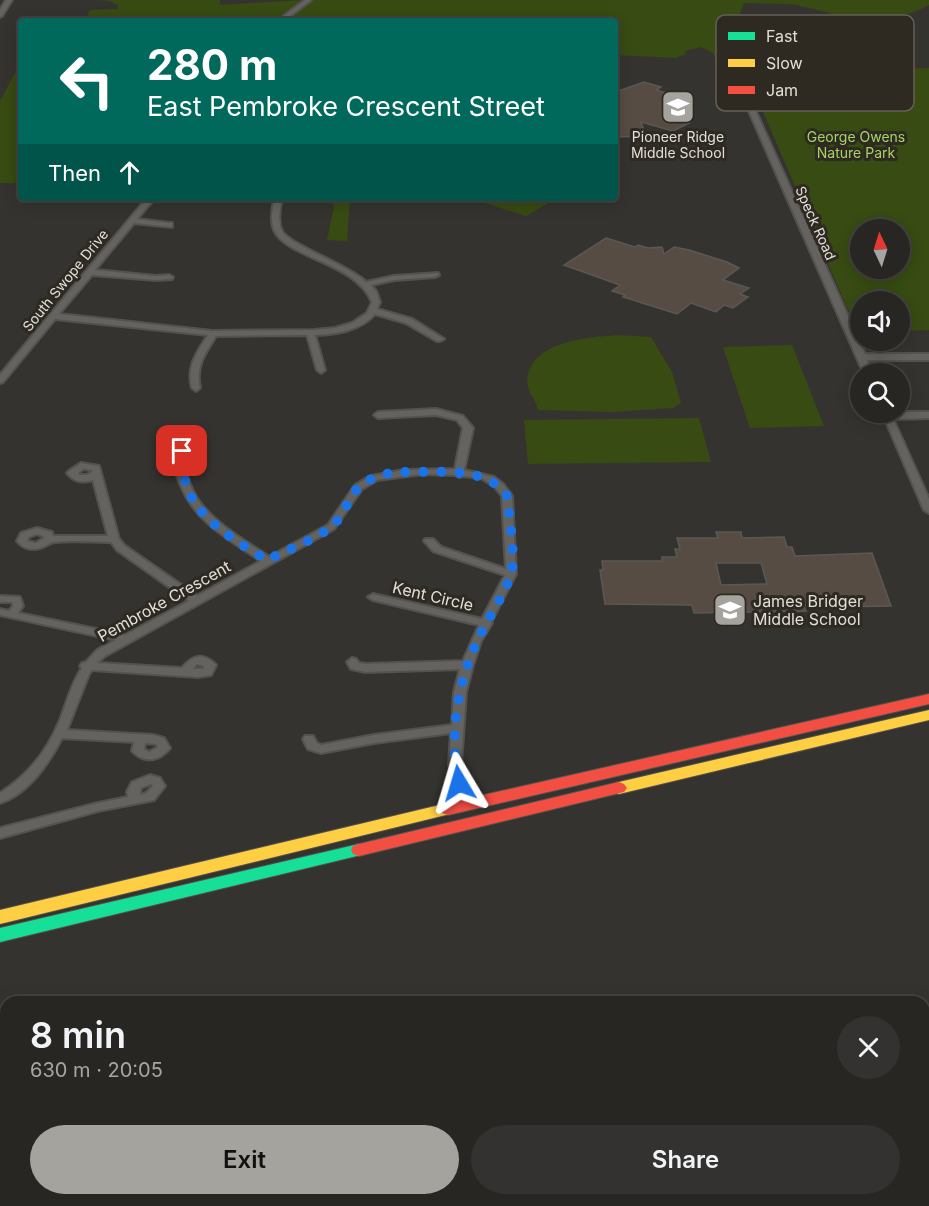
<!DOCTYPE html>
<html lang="en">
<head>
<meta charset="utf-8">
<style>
	body { margin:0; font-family:Inter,sans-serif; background:#343230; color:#f1f3f6; height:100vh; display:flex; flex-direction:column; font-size:22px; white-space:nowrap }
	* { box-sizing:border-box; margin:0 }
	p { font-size:20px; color:#a5a5a6 }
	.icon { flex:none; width:33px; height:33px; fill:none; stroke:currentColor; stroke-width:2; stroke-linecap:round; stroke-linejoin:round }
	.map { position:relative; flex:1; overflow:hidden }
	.drawer { position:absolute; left:0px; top:996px; width:930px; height:210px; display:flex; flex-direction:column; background:#282623; border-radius:18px 18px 0 0; box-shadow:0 3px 15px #0003,0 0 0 2px #444341 }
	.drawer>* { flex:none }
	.top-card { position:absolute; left:18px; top:18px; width:600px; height:183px; border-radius:6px; box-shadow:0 3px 15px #0003,0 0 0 2px #444341; background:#00695c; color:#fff; overflow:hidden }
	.needle { width:39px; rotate:356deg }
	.fabs { position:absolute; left:850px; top:219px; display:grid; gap:12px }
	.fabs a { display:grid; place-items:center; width:60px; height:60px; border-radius:50%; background:#282623; box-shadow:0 3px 15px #0003,0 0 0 2px #444341; font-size:30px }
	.pin { position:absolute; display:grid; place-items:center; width:51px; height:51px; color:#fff; margin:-26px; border-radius:12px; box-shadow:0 3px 9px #0006 }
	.me { position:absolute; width:66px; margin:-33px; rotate:353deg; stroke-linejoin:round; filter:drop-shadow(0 0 4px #0008) }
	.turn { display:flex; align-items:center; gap:21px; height:126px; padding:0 30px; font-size:27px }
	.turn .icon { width:78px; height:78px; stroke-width:2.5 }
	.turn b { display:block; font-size:42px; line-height:51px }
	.then { display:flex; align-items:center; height:57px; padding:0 30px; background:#0003; gap:12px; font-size:22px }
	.round { display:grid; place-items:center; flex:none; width:63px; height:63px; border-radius:32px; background:#343230 }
	.overview { display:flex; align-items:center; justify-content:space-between; height:102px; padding:0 30px }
	h1 { font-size:36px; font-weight:600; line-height:45px }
	.primary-button { display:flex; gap:12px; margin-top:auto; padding:12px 30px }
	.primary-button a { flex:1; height:69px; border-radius:36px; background:#a5a39e; color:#111; font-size:24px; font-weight:600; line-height:69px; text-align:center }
	.primary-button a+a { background:#343230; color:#f1f3f6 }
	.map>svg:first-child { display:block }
</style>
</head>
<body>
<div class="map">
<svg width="929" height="1206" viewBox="0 0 929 1206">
	<rect width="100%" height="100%" fill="#35332f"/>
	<g fill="#374b13" fill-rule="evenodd">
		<polygon points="98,0 220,0 220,5 301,0 296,6 273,20 76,21 86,18 90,10 118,9 118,5 110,1"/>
		<path d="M313 0H929V5C912 14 864 31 845 26 839 24 833 19 828 16L830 13 792 4 744 3 739 16 764 29 810 41 802 50 761 43 739 65H731L716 60 713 53 701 47 685 51 686 54 675 58 615 55V21H285Z"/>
		<polygon points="21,62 21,171 15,183 0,183 0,101"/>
		<path d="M929 68V330L900 331V302H861V331H857L746 72ZM861 230H900V268H861Z"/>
		<polygon points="331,198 350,198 347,241 327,240 334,207"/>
		<polygon points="469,198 557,198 526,216"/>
		<path d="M617 335 651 337 672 372 681 403 673 408 613 412 538 410C536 397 524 391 528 375 535 341 590 337 617 335Z"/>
		<polygon points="792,345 824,426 750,428 723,347"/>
		<polygon points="699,418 711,462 528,464 524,420"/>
		<polygon points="111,1200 330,1200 328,1206 112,1206"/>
	</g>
	<g fill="#574c43" stroke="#5a5855" stroke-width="1.5" fill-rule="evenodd">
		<polygon points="644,82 661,87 656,90 680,97 677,98 688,103 664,114 689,123 673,131 641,122 645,133 641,133 642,136 617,137 615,129 615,92"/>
		<polygon points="606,238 635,247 638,245 648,248 662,247 664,254 674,247 689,250 727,262 739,268 723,280 749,288 740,294 748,297 733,308 724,305 716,312 691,303 677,314 623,297 625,295 612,291 620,285 564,265"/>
		<path d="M716 532H741L742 538 784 537 787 547H792L795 556 872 553 891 606 835 607 834 604 804 606 806 611 694 613 692 605 605 604 600 570H603L602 561H662V557H677L675 549H680L677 538H718ZM716 563H761L767 584 721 585Z"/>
	</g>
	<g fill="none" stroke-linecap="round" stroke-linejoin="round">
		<g stroke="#54524e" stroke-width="4">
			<g id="street">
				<polygon points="6,0 12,0 2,16 0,17 0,10"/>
				<polygon points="305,0 311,0 284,21 277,21"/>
				<polygon points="735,70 738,72 865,354 929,354 929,360 867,360 873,374 864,374 732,72"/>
				<path d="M147 198H155L137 219 169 223H172V227L134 223 95 270 156 276 169 275 173 277 172 279 156 280 92 275 59 314 212 331 314 330 335 328 352 323 367 313 372 302C356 262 286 258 274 230 270 220 273 208 274 198H282C280 209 277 221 282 231 288 244 350 266 366 282L394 276 438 273 439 275 435 277 394 280 371 285 376 291 380 302 377 309 412 319 444 339 440 341H437L406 323 375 314C360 331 336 334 315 335L325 370 321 373 317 370 307 335 216 336C205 353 195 367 200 388L196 391 192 388C186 367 197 352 208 335L55 319 3 382 0 383V375Z"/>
				<path d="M436 409 463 416 473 428 464 470 494 477 503 484 512 496 516 574 491 622 492 623 481 641 473 665 466 692 461 765 473 804 471 807H463L461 804 449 765 451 733 374 743 321 753 308 749 303 739 305 736H313L317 743 321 745 374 735 452 725 454 692 460 669 366 672 351 669 347 662 352 658 356 659 359 663 366 664 463 661 479 625 373 600 368 597 373 594 482 619 505 575 433 551 424 541 425 539H433L441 547 506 569 502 496 494 486 481 478 463 476 459 477 455 475 422 474 377 480 362 489 334 529 105 656 97 663 182 668C193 655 203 652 216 665L211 675 198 677 92 670 89 674 67 730 153 735 164 738 170 748C160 761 144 764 132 751L134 742 62 738C49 763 28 794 0 803V793C27 776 48 750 60 720 67 703 71 684 82 668L80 666 82 663 86 662 97 650 116 640 0 615V609L9 611 13 606 12 602H0V596L20 597 23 606 18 613 125 635 189 601 117 550 111 542C93 542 73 540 55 542 47 543 42 550 33 549 26 549 21 546 17 541L21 533 37 528 52 532 53 536H108L93 480C82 483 74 482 67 473L69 471 81 463 99 466 119 539 125 546 197 596 261 561C236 544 205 527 189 501 180 488 176 471 169 457L171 455 186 447 201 452 204 458C198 464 190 466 182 465 187 476 191 490 198 500 216 525 244 540 269 557L328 525 355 485 371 476 404 470 455 469 463 428 457 420 436 415 378 418 374 415 378 412ZM187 453 194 457 187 460 180 459 179 458ZM83 469 92 470V472L87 475H80L78 473ZM37 534 43 536 44 538 36 543 27 541 29 537ZM197 664 204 666 203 669H193ZM145 743 156 744 158 747 149 752 144 749Z"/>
				<polygon points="882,412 929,412 929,418 893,419 929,499 929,513 924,510"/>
				<path d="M150 775 160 778 165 786 154 800 98 811 0 838V828L98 803 128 797 127 792 132 782ZM151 784 153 786 146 793 140 795 141 788Z"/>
				<polygon points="607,1200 623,1200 624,1206 608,1206"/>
			</g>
		</g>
		<g stroke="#54524e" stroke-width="2">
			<polygon id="fast" points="359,844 365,846 367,850 365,854 0,942 0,928"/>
		</g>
		<g stroke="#54524e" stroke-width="2">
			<g id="slow">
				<polygon points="929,710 929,720 619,794 614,792 611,788 614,784 619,782"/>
				<polygon points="448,803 454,805 456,809 454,813 0,924 0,910"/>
			</g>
		</g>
		<g stroke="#54524e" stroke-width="2">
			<g id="jam">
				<polygon points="929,694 929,704 448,815 442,813 440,809 442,805 448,803"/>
				<polygon points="619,782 624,784 627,788 624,792 359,856 353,854 351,850 353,846 359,844"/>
				<rect x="924" y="1067" width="5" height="16"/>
				<rect x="0" y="1089" width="6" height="16"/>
			</g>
		</g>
		<use href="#street" fill="#656360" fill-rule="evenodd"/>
		<use href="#fast" fill="#16e098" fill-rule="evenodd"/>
		<use href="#slow" fill="#ffcf43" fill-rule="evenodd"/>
		<use href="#jam" fill="#f24e42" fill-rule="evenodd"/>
	</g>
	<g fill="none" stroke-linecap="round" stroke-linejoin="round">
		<path stroke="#1a73e8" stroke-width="10" stroke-dasharray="0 18" d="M182 451 176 454 175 459C184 467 185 487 192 498 208 526 241 544 267 560 288 550 311 541 330 528 340 520 345 508 351 497 361 480 381 474 399 472 432 473 488 465 507 496 509 514 516 559 511 574 503 599 486 620 476 644 457 684 449 739 459 783"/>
	</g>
	<defs>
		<g id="school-square" transform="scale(1.725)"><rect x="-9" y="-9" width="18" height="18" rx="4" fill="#a5a39e" stroke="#2e2a22"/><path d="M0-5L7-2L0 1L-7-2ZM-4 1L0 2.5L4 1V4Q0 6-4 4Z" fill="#fff"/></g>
	</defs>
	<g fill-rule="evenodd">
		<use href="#school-square" x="678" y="107"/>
		<use href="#school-square" x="730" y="610"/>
	</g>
	<g text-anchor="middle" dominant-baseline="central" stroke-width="6" stroke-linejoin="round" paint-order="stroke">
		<g font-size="14" fill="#e1dfda" stroke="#2e2a22">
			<text x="678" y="136">Pioneer Ridge<tspan x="678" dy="16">Middle School</tspan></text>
		</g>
		<g font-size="14" fill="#a5d463" stroke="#2e2a22">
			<text x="856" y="136">George Owens<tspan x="856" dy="16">Nature Park</tspan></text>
		</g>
		<g font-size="14" fill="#e1dfda" stroke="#2e2a22">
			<text transform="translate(816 223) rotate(66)">Speck Road</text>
			<text transform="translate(65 280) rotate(-51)">South Swope Drive</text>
		</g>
		<g font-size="16" fill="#e1dfda" stroke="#2e2a22">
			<text transform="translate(433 596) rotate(13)">Kent Circle</text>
			<text transform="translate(164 601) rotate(-29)">Pembroke Crescent</text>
		</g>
		<g font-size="16" fill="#e1dfda" stroke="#2e2a22" text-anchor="start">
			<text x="753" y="601">James Bridger<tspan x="753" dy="18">Middle School</tspan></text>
		</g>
	</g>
	<rect x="716" y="15" width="198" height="96" rx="9" fill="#2e2a22" stroke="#646059" stroke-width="1.5"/>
	<rect x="728" y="32" width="27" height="8" fill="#16e098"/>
	<rect x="728" y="59" width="27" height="8" fill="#ffcf43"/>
	<rect x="728" y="86" width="27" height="8" fill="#f24e42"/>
	<g font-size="16" fill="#e1dfda">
		<text x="766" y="42">Fast</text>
		<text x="766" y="69">Slow</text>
		<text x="766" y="96">Jam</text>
	</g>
</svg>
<div class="fabs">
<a><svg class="needle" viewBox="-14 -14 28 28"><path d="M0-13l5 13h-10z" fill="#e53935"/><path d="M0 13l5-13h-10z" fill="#a5a5a6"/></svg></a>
<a><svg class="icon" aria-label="sound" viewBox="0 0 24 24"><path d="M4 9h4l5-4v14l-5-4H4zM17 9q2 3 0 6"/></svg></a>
<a><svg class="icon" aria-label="search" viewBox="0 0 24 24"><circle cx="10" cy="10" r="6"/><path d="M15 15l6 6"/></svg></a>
</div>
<div class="pin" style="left:182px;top:451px;background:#d93025"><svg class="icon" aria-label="arrive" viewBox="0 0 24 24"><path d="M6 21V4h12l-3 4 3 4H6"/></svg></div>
<svg class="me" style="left:459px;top:783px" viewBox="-20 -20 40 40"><path d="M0-17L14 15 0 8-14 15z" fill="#1a73e8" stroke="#fff" stroke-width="4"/></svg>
<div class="top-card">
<div class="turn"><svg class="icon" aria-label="left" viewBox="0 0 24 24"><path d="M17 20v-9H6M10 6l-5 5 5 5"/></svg><div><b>280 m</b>East Pembroke Crescent Street</div></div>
<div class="then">Then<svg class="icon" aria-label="ahead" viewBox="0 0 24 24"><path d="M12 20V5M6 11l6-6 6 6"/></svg></div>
</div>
<section class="drawer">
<div class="overview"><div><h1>8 min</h1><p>630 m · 20:05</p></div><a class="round"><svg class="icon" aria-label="close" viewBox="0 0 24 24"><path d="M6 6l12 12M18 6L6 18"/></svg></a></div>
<div class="primary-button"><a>Exit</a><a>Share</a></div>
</section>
</div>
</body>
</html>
